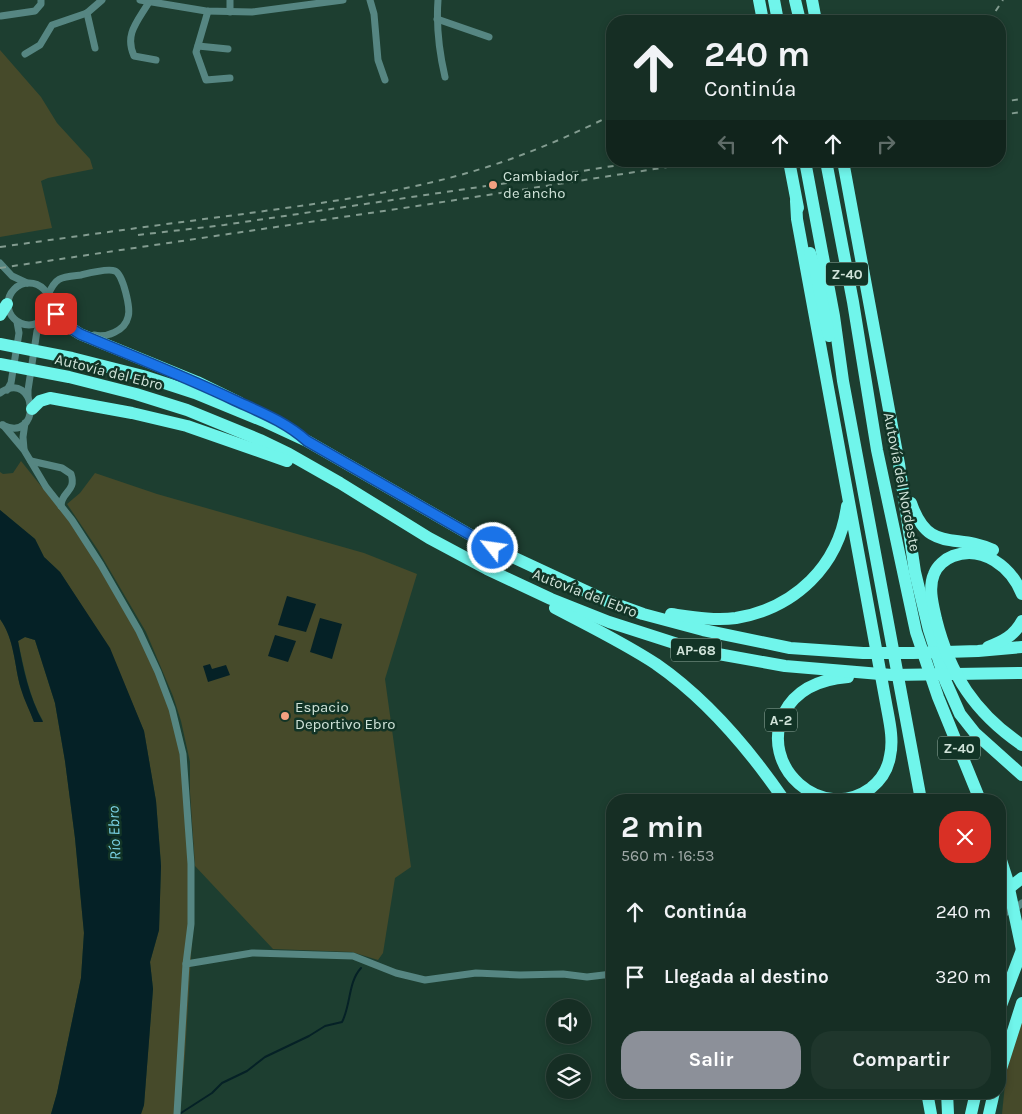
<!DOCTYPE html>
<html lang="es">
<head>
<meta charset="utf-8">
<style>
	body { margin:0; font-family:Karla,sans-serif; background:#1f362c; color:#f1f3f6; height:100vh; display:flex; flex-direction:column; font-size:19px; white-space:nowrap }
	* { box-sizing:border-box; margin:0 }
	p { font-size:16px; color:#9ea8a6 }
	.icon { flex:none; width:28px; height:28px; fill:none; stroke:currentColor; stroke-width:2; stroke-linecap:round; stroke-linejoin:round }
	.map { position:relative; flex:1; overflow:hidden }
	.side { position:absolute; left:606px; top:794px; width:400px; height:305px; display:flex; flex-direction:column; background:#162e24; border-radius:20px; box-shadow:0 2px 8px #0003,0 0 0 1px #354a41 }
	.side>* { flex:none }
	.banner { position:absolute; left:606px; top:15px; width:400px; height:152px; border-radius:20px; box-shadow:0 2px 8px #0003,0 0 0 1px #354a41; background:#162e24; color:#f1f3f6; overflow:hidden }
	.fabs { position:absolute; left:546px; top:999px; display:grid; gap:10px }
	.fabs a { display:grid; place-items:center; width:45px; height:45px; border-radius:50%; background:#162e24; box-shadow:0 2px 8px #0003,0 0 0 1px #354a41; font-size:25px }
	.pin { position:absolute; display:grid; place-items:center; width:42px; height:42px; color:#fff; margin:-21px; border-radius:10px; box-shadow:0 2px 8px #0006 }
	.me { position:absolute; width:55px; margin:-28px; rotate:300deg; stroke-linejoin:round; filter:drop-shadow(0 0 4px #0008) }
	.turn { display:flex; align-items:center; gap:18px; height:105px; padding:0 15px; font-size:22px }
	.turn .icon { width:65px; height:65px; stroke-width:2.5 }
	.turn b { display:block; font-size:35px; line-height:42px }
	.lanes { display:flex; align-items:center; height:48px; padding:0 15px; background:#0003; justify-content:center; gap:25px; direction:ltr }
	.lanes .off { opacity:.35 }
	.round { display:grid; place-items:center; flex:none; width:52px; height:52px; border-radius:20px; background:#1f362c }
	.overview { display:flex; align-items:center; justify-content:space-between; height:85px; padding:0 15px }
	h1 { font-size:30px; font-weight:700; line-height:38px }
	.primary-button { display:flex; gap:10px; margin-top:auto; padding:10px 15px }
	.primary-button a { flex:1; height:58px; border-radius:20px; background:#8c9099; color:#fff; font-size:20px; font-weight:700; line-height:58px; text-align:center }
	.primary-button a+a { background:#1f362c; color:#f1f3f6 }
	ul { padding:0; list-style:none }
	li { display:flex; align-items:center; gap:15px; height:65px; padding:0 15px }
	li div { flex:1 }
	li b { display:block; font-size:19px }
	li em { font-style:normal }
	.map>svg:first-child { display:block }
</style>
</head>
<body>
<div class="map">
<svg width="1022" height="1114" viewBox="0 0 1022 1114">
	<rect width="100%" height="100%" fill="#1d3e30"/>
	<g fill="#464a2a">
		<polygon points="0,50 41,97 57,123 90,159 93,169 48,178 41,181 52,228 0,237"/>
		<polygon points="21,461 53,501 61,506 101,565 158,672 183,754 194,907 185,1054 180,1114 141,1114 144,1105 153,989 150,962 159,930 161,864 156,801 144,731 109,648 60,572 44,557 35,539 0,510 0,472 3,474 13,473"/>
		<polygon points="95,473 157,494 364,553 417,574 385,679 411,867 395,878 383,953 378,960 352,952 273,949 195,866 190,792 190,762 181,721 173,696 146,632 98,550 67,504 80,493"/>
		<path d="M0 619C15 640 14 665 21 689 25 700 30 711 34 722L43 721C29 697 24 668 18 641L25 637 35 640 55 703 65 761 75 838 84 933 81 978 57 1093 51 1114H0Z"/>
		<polygon points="1022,1017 1022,1114 1002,1114 1006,1074"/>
	</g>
	<g fill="#052126">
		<path d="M0 510 35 539 44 557 60 572 110 648 144 731 156 801 161 866 159 930 150 962 153 989 144 1105 141 1114H51L57 1093 81 978 84 933 75 838 65 761 55 703 35 640 25 637 18 641C23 668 29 697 43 722H34C30 711 24 700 21 689 14 665 15 640 0 619Z"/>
		<polygon points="287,596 316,604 306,632 278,625"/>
		<polygon points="320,618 342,624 332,659 310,652"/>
		<polygon points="275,635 296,641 288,662 268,656"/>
		<polygon points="210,664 212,669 226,665 230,675 208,682 203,666"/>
	</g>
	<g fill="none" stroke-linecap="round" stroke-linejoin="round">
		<path stroke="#052126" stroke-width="2" d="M181 1113 212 1093 222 1083 247 1071 265 1057 309 1036 325 1026 342 1022C351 1005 348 982 361 968"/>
		<g stroke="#568682" stroke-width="7">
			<polyline points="140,0 206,11 252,12 343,0"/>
			<polyline points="370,0 374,14 378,60 385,80"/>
			<path d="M438 0C436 27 439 51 445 77"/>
			<path d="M149 2C138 21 124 34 134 56L156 60"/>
			<polyline points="208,11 196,52 206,80 230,78"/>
			<polyline points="230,12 230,0"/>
			<polyline points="87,13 95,48"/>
			<polyline points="1,16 35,11 41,4 41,0"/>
			<polyline points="437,19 489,37"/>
			<polyline points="198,46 228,49"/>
			<polyline points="25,54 40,45 52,25 87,13 102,0"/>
			<polyline points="0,263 12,276 27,283"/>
			<circle cx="29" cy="304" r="21"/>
			<path d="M48 295C56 276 62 277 81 275 89 273 108 268 115 271 123 274 131 309 128 317 125 331 106 338 94 335"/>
			<polyline points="50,302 58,316"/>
			<polyline points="7,390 11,383 19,333 17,322"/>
			<path d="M0 393C37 368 43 444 2 425"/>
			<polyline points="28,397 28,390 37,331 41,322"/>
			<polyline points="3,425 24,450 46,487 72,520 101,565 139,631 158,672 172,709 183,754 191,864 191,924 186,964 177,1114"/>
			<polyline points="24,449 23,437 25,423"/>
			<path d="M31 461 62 468 71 474C77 492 61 491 61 506"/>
			<polyline points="1000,915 1016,908 1022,903"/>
			<polyline points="186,964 252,953 353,956 396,973 425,980 476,973 520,975 563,974 587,977 612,974"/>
		</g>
		<g stroke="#70f5eb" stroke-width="12">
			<polyline points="759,0 763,21"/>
			<polyline points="774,0 778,21"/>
			<polyline points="795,0 800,21"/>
			<polyline points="812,0 816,21"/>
			<polyline points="789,161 798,208"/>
			<polyline points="805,161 834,316 843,381 921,800"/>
			<polyline points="826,161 853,302 877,450 916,632 938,697 980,800"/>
			<polyline points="843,161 899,464 915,572 929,630 945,680 960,714 975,733 1022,775"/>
			<path d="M796 201 797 219 886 703C889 720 894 739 890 756 888 769 881 780 871 788 821 824 758 766 784 713 797 688 822 679 848 677"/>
			<polyline points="810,253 816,273 829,336"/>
			<polyline points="57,314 66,325 80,334 197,382 240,403"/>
			<polyline points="0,315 7,304"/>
			<polyline points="0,344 72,358 143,376 195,393 266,422 307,441 493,548 607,601 643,614 703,630 790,648 863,653 913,653 978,651 1022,647"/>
			<polyline points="0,364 69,377 136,394 187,410 260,440 289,454 340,483 429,538 487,569 551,599 609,622 696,650 785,666 892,675 1022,673"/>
			<polyline points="32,409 40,401 50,398 132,413 187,426 287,461"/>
			<path d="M911 503C929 555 956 532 993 550"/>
			<path d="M1022 594C1011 567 983 545 953 556 945 559 937 566 934 574 928 588 933 605 936 619 950 675 975 713 1022 745"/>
			<path d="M555 608C589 626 624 643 656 664 708 700 749 749 784 800"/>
			<path d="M671 614C692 617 715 621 736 618 795 608 839 566 847 506"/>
			<path d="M988 647C1003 641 1014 636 1022 621"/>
			<polyline points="1000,857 1007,879 1022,950"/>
			<polyline points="1000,895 1022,878"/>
			<polyline points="1000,1008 1022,950"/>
			<polyline points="1000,1072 1022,1003"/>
			<polyline points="927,1092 931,1114"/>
			<polyline points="947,1092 948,1114"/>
			<polyline points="971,1114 976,1092"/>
			<polyline points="989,1114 994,1092"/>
		</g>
		<g stroke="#839c90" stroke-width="2" stroke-dasharray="6 6" stroke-linecap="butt">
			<polyline points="749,21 757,14"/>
			<polyline points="989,21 1003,0"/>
			<polyline points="1000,102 1022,99"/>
			<polyline points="1000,115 1022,112"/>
			<polyline points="501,184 644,161"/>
			<polyline points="138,235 224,225 486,186"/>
			<path d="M0 247C79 236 157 225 236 215 320 203 406 193 487 167 531 153 572 135 612 115"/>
			<polyline points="0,268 417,206 706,161"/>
		</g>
	</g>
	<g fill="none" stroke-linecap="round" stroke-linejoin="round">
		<g stroke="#114b97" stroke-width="12">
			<path id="route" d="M56 314 66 325 80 334C132 356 184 376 234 400 260 412 286 422 307 441L493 548"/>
		</g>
		<use href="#route" stroke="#1a73e8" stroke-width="9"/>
	</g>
	<g fill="#f2a081" stroke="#123426" stroke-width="2">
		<circle cx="493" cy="185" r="5"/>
		<circle cx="285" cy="716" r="5"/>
	</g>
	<g text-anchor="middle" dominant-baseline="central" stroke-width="5" stroke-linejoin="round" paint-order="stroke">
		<g fill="#123426" stroke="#97aea3" stroke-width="1">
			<rect x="826" y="262.5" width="42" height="23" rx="4"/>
			<rect x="671" y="638.5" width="50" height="23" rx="4"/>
			<rect x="765" y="708.5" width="32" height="23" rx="4"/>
			<rect x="938" y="736.5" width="42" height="23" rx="4"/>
		</g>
		<g font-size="14" font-weight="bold" fill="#d0e3d9">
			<text x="847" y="274">Z-40</text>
			<text x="696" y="650">AP-68</text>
			<text x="781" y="720">A-2</text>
			<text x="959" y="748">Z-40</text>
		</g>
		<g font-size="15" fill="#d0e3d9" stroke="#123426" text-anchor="start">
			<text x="503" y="176">Cambiador<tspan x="503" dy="17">de ancho</tspan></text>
			<text x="295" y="707">Espacio<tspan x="295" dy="17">Deportivo Ebro</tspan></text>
		</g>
		<g font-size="15" fill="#d0e3d9" stroke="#123426">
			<text transform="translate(109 372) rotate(14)">Autovía del Ebro</text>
			<text transform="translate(902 482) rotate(79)">Autovía del Nordeste</text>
			<text transform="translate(585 593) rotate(21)">Autovía del Ebro</text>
		</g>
		<g font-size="16" font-style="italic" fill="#7bd2e5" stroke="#123426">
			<text transform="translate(114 833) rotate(-92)">Río Ebro</text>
		</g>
	</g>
</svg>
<div class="fabs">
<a><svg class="icon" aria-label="sound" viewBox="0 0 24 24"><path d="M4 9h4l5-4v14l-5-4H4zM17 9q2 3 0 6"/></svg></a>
<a><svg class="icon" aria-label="layers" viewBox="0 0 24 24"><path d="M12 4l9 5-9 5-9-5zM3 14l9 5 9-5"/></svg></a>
</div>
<div class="pin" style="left:56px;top:314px;background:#d93025"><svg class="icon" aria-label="arrive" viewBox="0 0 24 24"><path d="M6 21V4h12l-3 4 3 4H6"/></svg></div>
<svg class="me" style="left:493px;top:548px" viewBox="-20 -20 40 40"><circle r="17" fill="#1a73e8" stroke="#fff" stroke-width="3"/><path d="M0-11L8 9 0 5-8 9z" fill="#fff"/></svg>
<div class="banner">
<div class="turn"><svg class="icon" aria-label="ahead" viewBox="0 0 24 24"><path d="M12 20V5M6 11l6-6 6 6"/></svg><div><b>240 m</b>Continúa</div></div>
<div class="lanes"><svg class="icon off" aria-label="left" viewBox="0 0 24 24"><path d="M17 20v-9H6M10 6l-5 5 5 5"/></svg><svg class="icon" aria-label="ahead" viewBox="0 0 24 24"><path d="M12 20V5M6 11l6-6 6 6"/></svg><svg class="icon" aria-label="ahead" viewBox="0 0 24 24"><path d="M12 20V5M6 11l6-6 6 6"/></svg><svg class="icon off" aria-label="right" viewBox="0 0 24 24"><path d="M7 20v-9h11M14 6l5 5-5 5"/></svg></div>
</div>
<section class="side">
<div class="overview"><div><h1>2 min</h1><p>560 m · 16:53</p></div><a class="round" style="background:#d93025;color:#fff"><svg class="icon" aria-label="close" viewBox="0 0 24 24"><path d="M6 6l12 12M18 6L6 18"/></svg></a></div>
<ul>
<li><svg class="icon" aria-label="ahead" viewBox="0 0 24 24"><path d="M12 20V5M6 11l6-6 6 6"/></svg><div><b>Continúa</b></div><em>240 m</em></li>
<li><svg class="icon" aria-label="arrive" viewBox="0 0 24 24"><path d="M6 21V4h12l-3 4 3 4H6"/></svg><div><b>Llegada al destino</b></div><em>320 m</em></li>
</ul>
<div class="primary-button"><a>Salir</a><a>Compartir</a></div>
</section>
</div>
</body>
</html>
